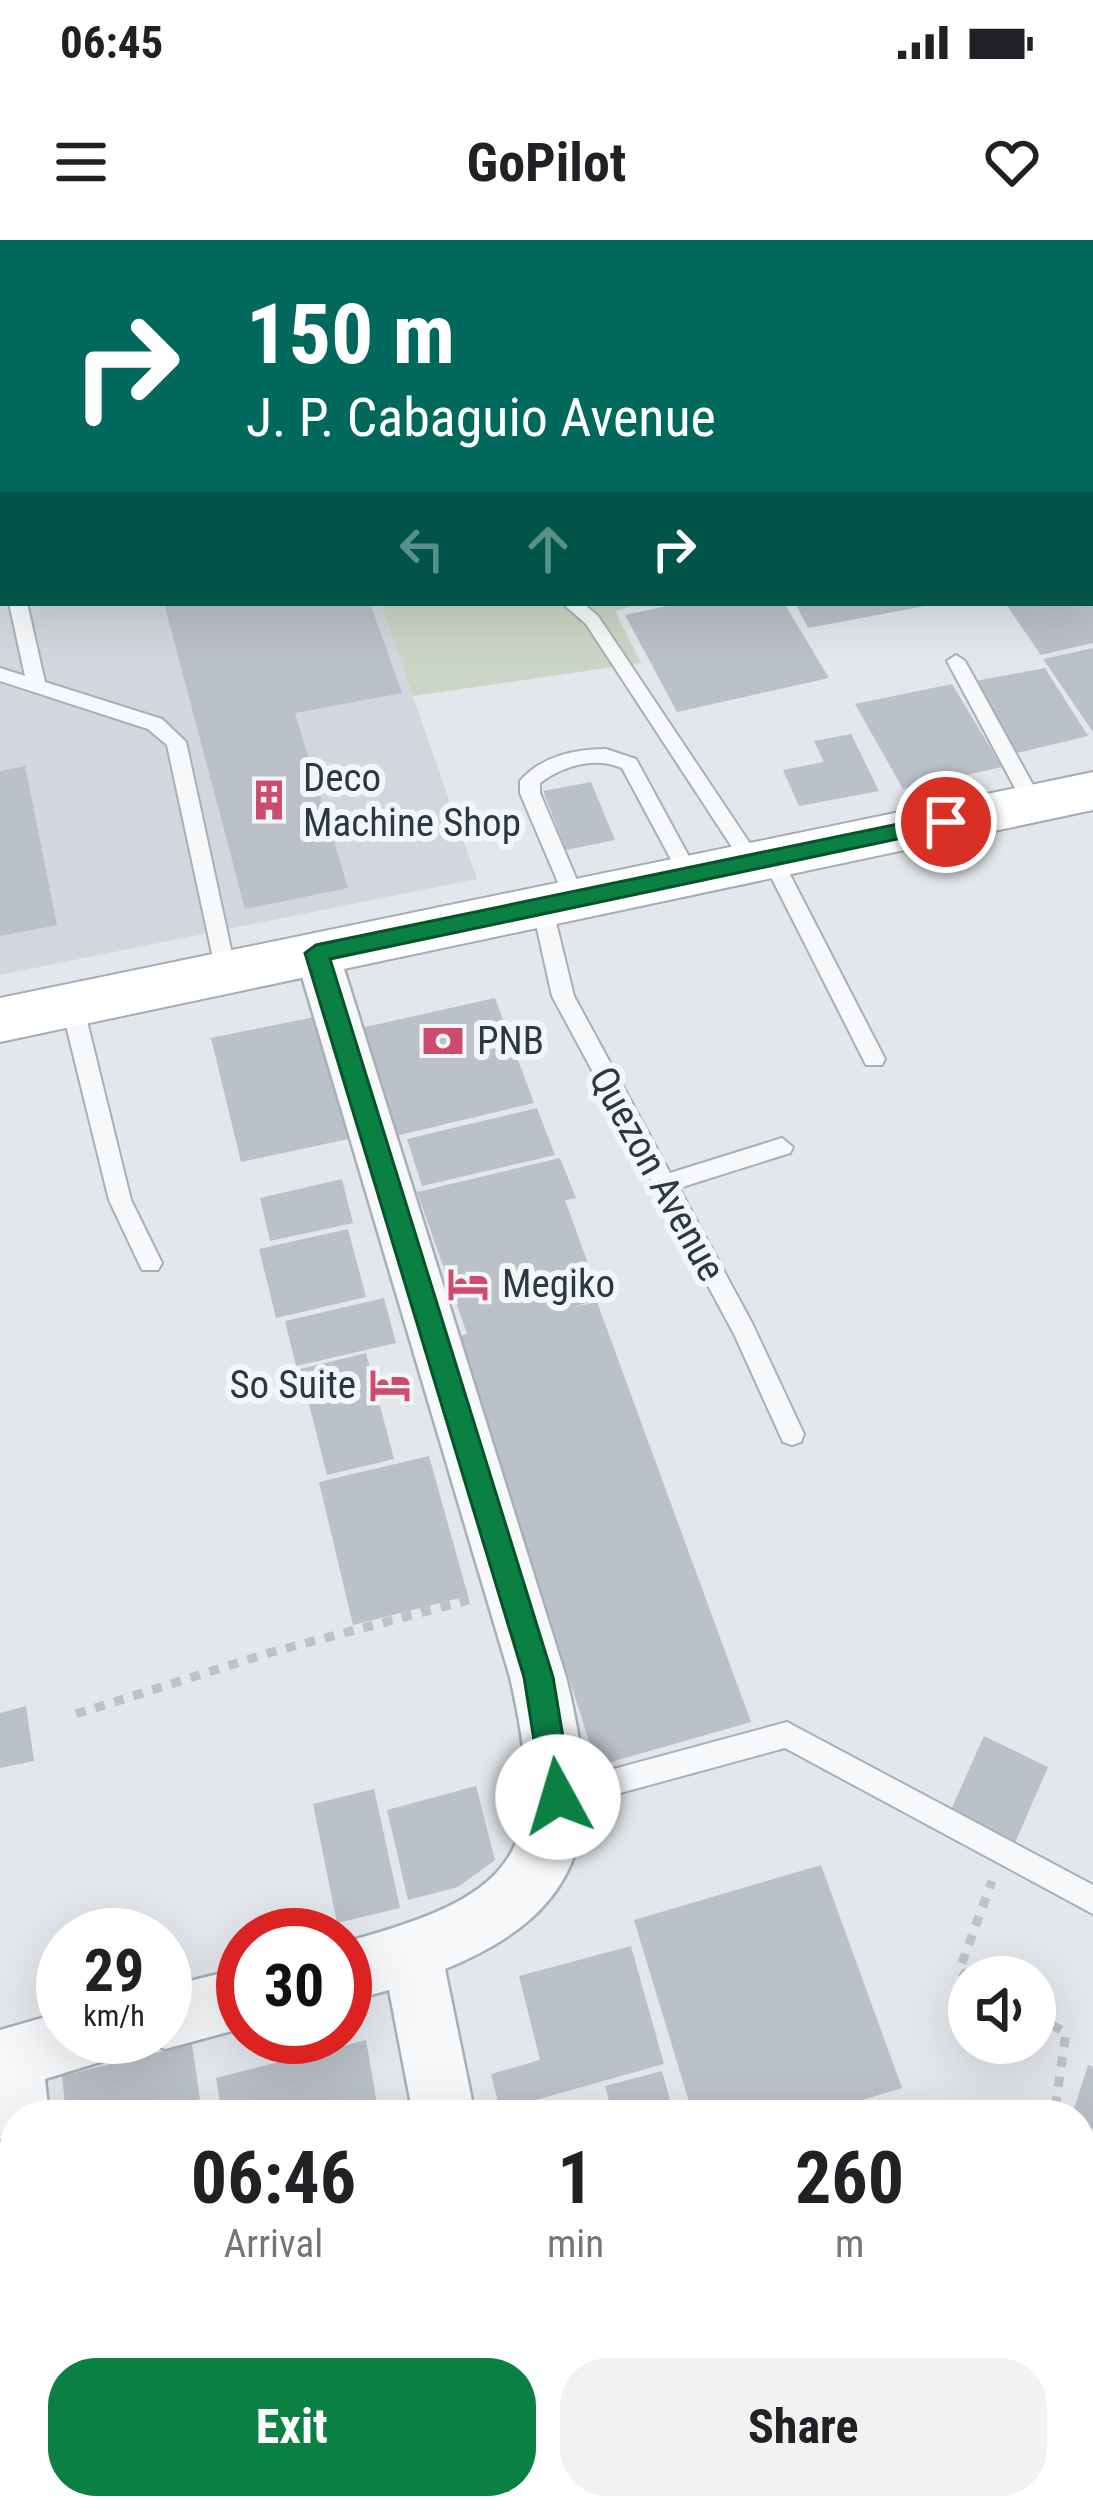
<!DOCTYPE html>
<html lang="en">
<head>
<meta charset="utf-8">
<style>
	body { margin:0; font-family:"Roboto Condensed",sans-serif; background:#f2f2f2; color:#202124; height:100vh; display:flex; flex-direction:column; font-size:45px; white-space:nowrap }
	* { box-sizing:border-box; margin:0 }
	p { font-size:39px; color:#757577 }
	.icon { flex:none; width:66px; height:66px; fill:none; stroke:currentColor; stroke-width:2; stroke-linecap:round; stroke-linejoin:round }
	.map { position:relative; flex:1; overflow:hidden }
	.side { position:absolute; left:0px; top:1860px; width:1095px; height:420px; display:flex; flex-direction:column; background:#fff; border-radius:48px 48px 0 0; box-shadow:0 12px 48px #0002 }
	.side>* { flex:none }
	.top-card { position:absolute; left:0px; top:0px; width:1095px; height:366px; box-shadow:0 12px 48px #0002; background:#00695c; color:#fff; overflow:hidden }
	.tools { position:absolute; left:948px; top:1716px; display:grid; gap:24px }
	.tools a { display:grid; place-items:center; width:108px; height:108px; border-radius:50%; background:#fff; box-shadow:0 12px 48px #0002; font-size:60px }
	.speed { position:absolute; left:36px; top:1668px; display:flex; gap:24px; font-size:60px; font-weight:700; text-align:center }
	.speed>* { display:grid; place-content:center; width:156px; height:156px; border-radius:50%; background:#fff; box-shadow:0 12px 48px #0002; line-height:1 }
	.speed small { font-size:30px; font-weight:400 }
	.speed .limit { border:18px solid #d22; background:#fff; color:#111 }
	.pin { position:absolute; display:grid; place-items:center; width:102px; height:102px; color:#fff; margin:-51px; border:6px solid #fff; border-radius:50%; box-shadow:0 3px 12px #0007 }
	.me { position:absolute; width:132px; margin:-66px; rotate:354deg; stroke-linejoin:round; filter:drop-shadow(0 0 9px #0008) }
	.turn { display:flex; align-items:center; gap:42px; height:252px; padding:0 48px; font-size:54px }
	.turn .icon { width:156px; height:156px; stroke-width:2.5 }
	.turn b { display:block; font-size:84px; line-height:102px }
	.lanes { display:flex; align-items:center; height:114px; padding:0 48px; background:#0003; justify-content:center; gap:60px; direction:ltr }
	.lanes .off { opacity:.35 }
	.eta { display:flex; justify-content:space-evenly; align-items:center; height:204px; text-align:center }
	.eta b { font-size:72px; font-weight:700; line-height:84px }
	.action { display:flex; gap:24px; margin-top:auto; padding:24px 48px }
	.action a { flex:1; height:138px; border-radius:48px; background:#0b8043; color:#fff; font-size:48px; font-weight:700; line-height:138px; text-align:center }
	.action a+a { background:#f2f2f2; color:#202124 }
	.status { display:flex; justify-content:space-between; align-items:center; height:84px; padding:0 60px; background:#fff; direction:ltr }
	.status svg { height:33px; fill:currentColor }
	header { display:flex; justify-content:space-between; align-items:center; height:156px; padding:0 48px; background:#fff; font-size:54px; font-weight:700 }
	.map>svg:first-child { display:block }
</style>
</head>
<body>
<div class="status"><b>06:45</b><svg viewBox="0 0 49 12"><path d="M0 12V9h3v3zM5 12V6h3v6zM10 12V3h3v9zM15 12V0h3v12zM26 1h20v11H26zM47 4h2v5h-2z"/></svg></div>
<header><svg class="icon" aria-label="menu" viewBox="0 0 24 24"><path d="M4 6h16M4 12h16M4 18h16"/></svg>GoPilot<svg class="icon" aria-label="heart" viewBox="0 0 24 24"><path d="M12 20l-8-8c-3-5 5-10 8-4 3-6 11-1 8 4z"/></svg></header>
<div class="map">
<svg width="1093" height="2280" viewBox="0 0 1093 2280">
	<rect width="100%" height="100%" fill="#e3e7eb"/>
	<g fill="#d2d7dd">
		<polygon points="599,0 1093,0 1093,46 1092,3"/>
		<polygon points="0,192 3,363 380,363 477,639 0,735"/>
	</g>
	<polygon fill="#cbd5c5" points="380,363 646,363 615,371 641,423 413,456"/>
	<g fill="#bbc1c9">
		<polygon points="164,363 370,363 402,453 295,473 348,648 245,669"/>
		<polygon points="681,363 784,363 829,438 677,472 625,375"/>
		<polygon points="795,363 931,363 931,365 808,388"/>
		<polygon points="1005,363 1093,363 1093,403 1041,415"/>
		<polygon points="1093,408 1093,492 1043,419"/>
		<polygon points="1045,428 1088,496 1017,513 975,441"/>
		<polygon points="952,444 1002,527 903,549 855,464"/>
		<polygon points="851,494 879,551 799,566 783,530 824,522 814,501"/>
		<polygon points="25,526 57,685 0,696 0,531"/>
		<polygon points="591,542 615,600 566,610 543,551"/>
		<polygon points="495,758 534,863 387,898 352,790"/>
		<polygon points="314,777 348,899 241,922 211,798"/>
		<polygon points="537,868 555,915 422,946 407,899"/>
		<polygon points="560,918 576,958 565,960 601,1059 570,1068 597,1062 751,1482 597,1526 460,1096 467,1094 417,952"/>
		<polygon points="342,939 353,983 270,1001 260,958"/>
		<polygon points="348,989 366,1057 276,1078 259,1009"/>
		<polygon points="384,1058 396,1103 296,1126 285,1081"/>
		<polygon points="366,1113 394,1219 327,1235 300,1129"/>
		<polygon points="429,1216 468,1356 353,1385 319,1242"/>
		<polygon points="26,1466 34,1521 0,1528 0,1473"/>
		<polygon points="984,1496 1048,1527 1014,1605 950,1572"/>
		<polygon points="476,1546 495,1620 458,1647 408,1660 387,1570"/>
		<polygon points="374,1549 400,1668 337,1683 313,1564"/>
		<polygon points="821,1625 902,1848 813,1875 693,1875 634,1680"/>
		<polygon points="631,1706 664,1824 500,1870 491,1834 540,1820 519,1736"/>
		<polygon points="366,1800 379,1875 222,1875 216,1838"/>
		<polygon points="192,1804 200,1859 137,1875 66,1875 62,1836"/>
		<polygon points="1088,1825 1093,1827 1093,1889 1080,1883 1080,1875 1072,1875"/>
		<polygon points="662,1831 674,1875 613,1875 605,1846"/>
		<polygon points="207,1862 208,1875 162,1875 162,1873"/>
		<polygon points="1087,1913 1093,1916 1093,1982 1080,1975 1080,1934"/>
		<polygon points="128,2265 260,2265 262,2280 129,2280"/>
		<polygon points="966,2265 1077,2265 1082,2280 938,2280"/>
	</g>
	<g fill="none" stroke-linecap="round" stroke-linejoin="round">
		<g stroke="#a8afb6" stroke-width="4">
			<g id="service">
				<polygon points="680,0 699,0 697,3"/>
				<polygon points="3,40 3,50 0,51 0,41"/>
				<rect x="0" y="98" width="3" height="10"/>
				<rect x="1092" y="170" width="1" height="10"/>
				<polygon points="0,276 3,276 3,300 0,299"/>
				<polygon points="9,363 27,363 45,442 162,479 186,502 236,732 233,738 226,740 216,732 167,505 148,489 0,441 0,428 25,436"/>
				<polygon points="562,363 583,363 598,376 759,617 759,627 745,627 586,384"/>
				<polygon points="956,415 965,421 1043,563 1040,568 1026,568 1023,563 947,421"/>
				<path d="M606 509 636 519 699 635 696 640H682L622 528C594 516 563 526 540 543V553L585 659 575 666 565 659 520 553V541C541 516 576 509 606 509Z"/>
				<polygon points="772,612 782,619 885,819 882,825 866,825 863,819 762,619"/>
				<polygon points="542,659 552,666 574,756 670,933 782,898 793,907 790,913 679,948 752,1083 804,1194 801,1202 792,1205 783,1202 734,1094 552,756 532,666"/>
				<polygon points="72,757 83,765 131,960 162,1023 158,1030 142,1030 109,960 61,765"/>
				<polygon points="787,1482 1093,1645 1093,1674 785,1508 558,1570 548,1566 544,1557 548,1548 558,1544"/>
			</g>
		</g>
		<g stroke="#a8afb6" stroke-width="5">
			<g id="minor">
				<path d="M317 697 333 701 339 713 566 1437C601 1579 595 1668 445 1729L475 1875H413L389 1750 345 1762V1702C520 1655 550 1613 510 1437L295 713 301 701Z"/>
				<polygon points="243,1728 243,1788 165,1809 143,1800 165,1797 165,1747"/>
				<polygon points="63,1772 63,1797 119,1797 110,1819 45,1839 49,1875 15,1875 15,1905 0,1899 0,1790"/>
				<polygon points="22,2265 92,2265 93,2280 23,2280"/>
				<polygon points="488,2265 558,2265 561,2280 491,2280"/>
			</g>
		</g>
		<g stroke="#a3adb7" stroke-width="4">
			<polygon id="primary" points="1093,532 1093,570 0,802 0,758"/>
		</g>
		<g stroke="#bdc2c7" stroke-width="9" stroke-dasharray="10 10" stroke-linecap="butt">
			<polyline points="76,1474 272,1412 469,1360"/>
			<polyline points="969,1737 959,1731 992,1641"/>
			<polyline points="1035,1775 1066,1793 1054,1875"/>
			<polyline points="1080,1892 1093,1898"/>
			<polyline points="1080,2196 1093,2242"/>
		</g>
		<use href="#service" fill="#f6f8fa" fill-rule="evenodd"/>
		<use href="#minor" fill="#f6f8fa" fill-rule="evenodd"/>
		<use href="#primary" fill="#fff" fill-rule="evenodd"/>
	</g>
	<polygon fill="#0b8043" stroke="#07532c" stroke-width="3" points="946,574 957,582 954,587 330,719 553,1437 573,1557 569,1568 558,1572 547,1568 543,1557 524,1437 305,713 316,705"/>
	<defs>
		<g id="building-bare" transform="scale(3.24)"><path d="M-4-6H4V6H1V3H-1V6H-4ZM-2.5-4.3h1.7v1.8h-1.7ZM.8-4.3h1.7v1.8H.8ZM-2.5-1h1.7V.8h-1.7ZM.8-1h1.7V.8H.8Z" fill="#ce4b6c" stroke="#f3f6f9" stroke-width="2.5" paint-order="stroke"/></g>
		<g id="bank-bare" transform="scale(3.24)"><path d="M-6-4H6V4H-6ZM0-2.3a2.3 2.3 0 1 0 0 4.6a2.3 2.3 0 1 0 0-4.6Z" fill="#ce4b6c" stroke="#f3f6f9" stroke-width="2.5" paint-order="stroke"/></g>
		<g id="hotel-bare" transform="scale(3.24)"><path d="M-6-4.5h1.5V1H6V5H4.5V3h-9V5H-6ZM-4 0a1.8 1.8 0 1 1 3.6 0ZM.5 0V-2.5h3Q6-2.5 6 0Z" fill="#ce4b6c" stroke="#f3f6f9" stroke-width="2.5" paint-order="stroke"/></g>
	</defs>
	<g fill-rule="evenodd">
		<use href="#building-bare" x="269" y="560"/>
		<use href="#bank-bare" x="443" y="801"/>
		<use href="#hotel-bare" x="468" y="1044"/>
		<use href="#hotel-bare" x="390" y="1145"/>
	</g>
	<g text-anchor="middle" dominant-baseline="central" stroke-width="12" stroke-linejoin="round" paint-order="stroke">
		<g font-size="39" fill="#2b3744" stroke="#f3f6f9" text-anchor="start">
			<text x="303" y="538">Deco<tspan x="303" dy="45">Machine Shop</tspan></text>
			<text x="477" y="801">PNB</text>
			<text x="502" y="1044">Megiko</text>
			<text x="356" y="1145" text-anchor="end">So Suite</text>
		</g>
		<g font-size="39" fill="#2b3744" stroke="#f3f6f9">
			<text transform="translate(657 934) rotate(61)">Quezon Avenue</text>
		</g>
	</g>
</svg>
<div class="tools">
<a><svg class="icon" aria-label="sound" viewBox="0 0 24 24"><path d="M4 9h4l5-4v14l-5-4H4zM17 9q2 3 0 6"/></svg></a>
</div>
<div class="speed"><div>29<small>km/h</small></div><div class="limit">30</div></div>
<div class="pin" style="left:946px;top:582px;background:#d93025"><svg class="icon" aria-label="arrive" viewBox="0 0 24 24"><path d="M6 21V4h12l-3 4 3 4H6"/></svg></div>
<svg class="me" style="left:558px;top:1557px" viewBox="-20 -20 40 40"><circle r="19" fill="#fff"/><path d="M0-13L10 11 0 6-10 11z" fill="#0b8043"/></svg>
<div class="top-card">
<div class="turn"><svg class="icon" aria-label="right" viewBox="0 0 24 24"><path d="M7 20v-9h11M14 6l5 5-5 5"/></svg><div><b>150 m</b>J. P. Cabaguio Avenue</div></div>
<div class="lanes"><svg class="icon off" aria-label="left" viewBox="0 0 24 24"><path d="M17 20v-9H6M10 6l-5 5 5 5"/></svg><svg class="icon off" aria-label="ahead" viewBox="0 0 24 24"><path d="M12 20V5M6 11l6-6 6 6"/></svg><svg class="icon" aria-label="right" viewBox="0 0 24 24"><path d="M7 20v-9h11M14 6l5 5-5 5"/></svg></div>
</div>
<section class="side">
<div class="eta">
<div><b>06:46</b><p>Arrival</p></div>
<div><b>1</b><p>min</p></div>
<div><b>260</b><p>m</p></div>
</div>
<div class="action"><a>Exit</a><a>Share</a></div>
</section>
</div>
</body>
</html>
